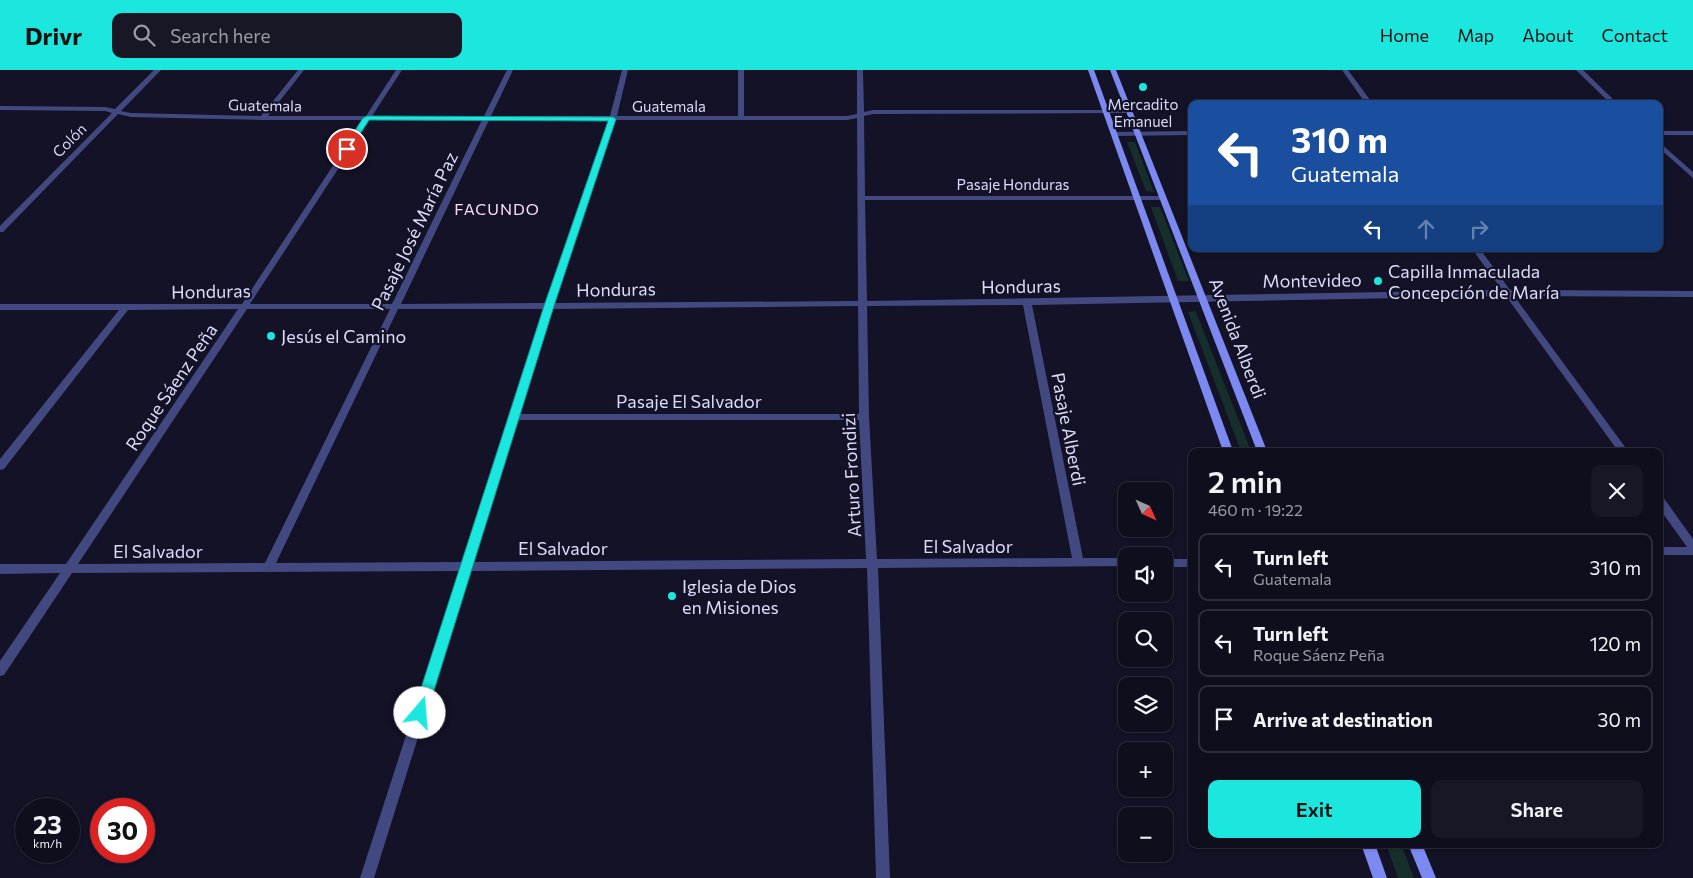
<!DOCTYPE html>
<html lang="en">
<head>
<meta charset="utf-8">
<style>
	body { margin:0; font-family:Commissioner,sans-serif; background:#171725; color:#f1f3f6; height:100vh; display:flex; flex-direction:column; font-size:19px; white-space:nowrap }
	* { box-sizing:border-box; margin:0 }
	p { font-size:16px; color:#9b9ca3 }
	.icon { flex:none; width:28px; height:28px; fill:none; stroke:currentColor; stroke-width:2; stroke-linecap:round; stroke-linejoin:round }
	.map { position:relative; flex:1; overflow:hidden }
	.side { position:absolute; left:1188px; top:378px; width:475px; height:400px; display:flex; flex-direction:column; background:#0e0e1c; border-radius:10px; box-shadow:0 1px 4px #0004,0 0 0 1px #2e2e3b }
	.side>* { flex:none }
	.guide { position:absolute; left:1188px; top:30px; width:475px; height:152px; border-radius:10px; box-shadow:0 1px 4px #0004,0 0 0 1px #2e2e3b; background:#1a4fa0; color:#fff; overflow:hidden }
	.needle { width:32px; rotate:135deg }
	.buttons { position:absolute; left:1118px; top:412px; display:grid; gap:10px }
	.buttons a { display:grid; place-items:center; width:55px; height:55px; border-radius:10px; background:#0e0e1c; box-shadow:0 1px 4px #0004,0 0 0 1px #2e2e3b; font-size:25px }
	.speed { position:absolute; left:15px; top:728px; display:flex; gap:10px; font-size:25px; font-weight:700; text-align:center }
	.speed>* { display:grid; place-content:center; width:65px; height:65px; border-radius:50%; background:#0e0e1c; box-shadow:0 1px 4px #0004,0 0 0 1px #2e2e3b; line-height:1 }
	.speed small { font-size:12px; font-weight:400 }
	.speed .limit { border:8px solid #d22; background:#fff; color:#111 }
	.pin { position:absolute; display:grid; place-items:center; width:42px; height:42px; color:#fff; margin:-21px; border:2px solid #fff; border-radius:50%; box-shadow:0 1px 5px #0007 }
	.me { position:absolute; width:55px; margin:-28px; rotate:18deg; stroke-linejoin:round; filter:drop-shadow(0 0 4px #0008) }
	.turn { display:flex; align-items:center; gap:18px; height:105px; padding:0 20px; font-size:22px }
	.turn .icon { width:65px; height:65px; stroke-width:2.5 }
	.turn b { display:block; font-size:35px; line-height:42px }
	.lanes { display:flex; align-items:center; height:48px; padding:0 20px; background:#0003; justify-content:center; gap:25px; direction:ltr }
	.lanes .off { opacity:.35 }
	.round { display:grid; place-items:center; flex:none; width:52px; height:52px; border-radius:10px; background:#171725 }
	.summary { display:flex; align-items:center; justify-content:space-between; height:85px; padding:0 20px }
	h1 { font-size:30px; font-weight:600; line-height:38px }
	.button { display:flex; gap:10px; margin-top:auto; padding:10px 20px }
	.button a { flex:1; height:58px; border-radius:10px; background:#1be7df; color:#111; font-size:20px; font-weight:600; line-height:58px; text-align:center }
	.button a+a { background:#171725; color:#f1f3f6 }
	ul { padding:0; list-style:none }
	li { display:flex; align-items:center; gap:15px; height:68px; margin:0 10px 8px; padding:0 10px; border:2px solid #2e2e3b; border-radius:10px }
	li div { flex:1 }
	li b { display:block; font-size:19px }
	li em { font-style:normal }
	header { display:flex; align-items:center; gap:30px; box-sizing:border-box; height:70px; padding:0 25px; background:#1be7df; color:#111 }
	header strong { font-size:24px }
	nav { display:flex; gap:28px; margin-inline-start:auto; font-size:18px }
	.search { width:350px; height:45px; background:#171725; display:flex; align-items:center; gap:12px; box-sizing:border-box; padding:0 18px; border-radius:10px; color:#9b9ca3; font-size:19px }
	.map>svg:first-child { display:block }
</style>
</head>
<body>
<header>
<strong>Drivr</strong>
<div class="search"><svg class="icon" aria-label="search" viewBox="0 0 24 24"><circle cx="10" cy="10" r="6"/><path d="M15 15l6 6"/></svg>Search here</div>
<nav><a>Home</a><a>Map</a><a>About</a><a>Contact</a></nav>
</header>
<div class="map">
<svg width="1693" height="808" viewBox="0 0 1693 808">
	<rect width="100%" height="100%" fill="#131226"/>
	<g fill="#162f2b">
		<polygon points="1127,72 1135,72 1154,122 1146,121"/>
		<polygon points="1151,137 1160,137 1189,211 1178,211"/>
		<polygon points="1196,241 1196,242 1251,381 1241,381 1188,242"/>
		<polygon points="1386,774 1401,774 1414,808 1398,808"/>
	</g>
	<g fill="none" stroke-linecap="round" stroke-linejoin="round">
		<g fill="#424980" fill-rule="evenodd">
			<path d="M154 0H161L121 41 131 43 261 46 298 0H304L268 46H366L396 0H402L372 46H484L507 0H513L491 46H610L622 0H628L617 46H738V0H744V46H847L857 44V0H863L864 42 873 40H1131V42L1129 43 873 44 864 46 865 126H1163L1167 128 1163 130H865L867 231 1502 220 1472 179H1480L1510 220 1693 221V227L1514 226 1628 381H1618L1506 226 1032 235 1083 488H1126V496L878 498 890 808H876L867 498 470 501 374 808H360L459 501 72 503 4 605 0 606V591L60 503 0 504V494H66L238 239 128 240 4 399 0 400V389L119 240H0V234H242L363 50H263L131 47 118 44 3 162H0V156L112 43 105 41 0 40V36L105 37 115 39ZM857 48 858 231 554 233 616 50H847ZM370 50H482L392 234H250ZM489 50H609L546 233 401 234ZM1023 235 1072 488 877 489 869 347 867 236ZM858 236 859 344H519L552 239ZM247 239H390L265 493 78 494ZM398 239H544L462 492 276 493ZM517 350H859L866 489 473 492Z"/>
			<polygon points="1342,0 1348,0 1373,34 1366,34"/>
			<polygon points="1576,0 1583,0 1618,34 1611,34"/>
			<polygon points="1191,61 1191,65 1114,66 1111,64 1114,62"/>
			<rect x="1659" y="61" width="34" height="4"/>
			<polygon points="1659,72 1693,102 1693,108 1659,78"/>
			<polygon points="1659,426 1663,427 1693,469 1693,485 1659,485 1659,477 1687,477 1659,438"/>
			<rect x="1164" y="489" width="27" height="8"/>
		</g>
		<g fill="#7c89f1" fill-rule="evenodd">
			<polygon points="1088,0 1094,0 1233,381 1223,381"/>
			<polygon points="1110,0 1116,0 1267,381 1257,381"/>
			<polygon points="1361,774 1375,774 1387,808 1373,808"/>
			<polygon points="1408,774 1422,774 1436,808 1422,808"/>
		</g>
	</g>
	<polygon fill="#1be7df" stroke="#129691" points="367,46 613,47 616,49 554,236 427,643 425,647 420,649 415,647 413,643 544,236 608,51 369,50 349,81 344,81 343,79 363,48"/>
	<g fill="#1be7df" stroke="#131226" stroke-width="2">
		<circle cx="1143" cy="17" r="5"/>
		<circle cx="1378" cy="211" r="5"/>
		<circle cx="271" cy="266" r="5"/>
		<circle cx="672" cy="526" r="5"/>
	</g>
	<g text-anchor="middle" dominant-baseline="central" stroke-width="4.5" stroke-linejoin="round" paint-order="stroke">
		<g font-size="15" fill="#dbdcfb" stroke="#131226">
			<text x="1143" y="34">Mercadito<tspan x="1143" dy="17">Emanuel</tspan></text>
		</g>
		<g font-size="15" fill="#dbdcfb" stroke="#131226">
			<text transform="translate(265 35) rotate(1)">Guatemala</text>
			<text x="669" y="36">Guatemala</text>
			<text transform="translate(69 70) rotate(-45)">Colón</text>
			<text x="1013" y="114">Pasaje Honduras</text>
		</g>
		<g font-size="16" letter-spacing="1" fill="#fbddf5" stroke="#131226">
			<text x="497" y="138">FACUNDO</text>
		</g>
		<g font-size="18" fill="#dbdcfb" stroke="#131226">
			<text transform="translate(414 161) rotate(-64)">Pasaje José María Paz</text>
			<text transform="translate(1312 210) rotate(-1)">Montevideo</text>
			<text transform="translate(1021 216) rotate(-1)">Honduras</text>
			<text transform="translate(616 219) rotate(-1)">Honduras</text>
			<text transform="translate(211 221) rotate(-1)">Honduras</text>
			<text transform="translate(1238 268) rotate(69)">Avenida Alberdi</text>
			<text transform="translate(171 317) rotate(-56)">Roque Sáenz Peña</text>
			<text x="689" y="331">Pasaje El Salvador</text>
			<text transform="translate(1069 359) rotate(79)">Pasaje Alberdi</text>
			<text transform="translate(851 405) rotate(-93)">Arturo Frondizi</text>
			<text x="968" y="476">El Salvador</text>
			<text x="563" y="478">El Salvador</text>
			<text x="158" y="481">El Salvador</text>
		</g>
		<g font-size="18" fill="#dbdcfb" stroke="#131226" text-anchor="start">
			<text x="1388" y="201">Capilla Inmaculada<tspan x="1388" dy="21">Concepción de María</tspan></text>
			<text x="281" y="266">Jesús el Camino</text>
			<text x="682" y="516">Iglesia de Dios<tspan x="682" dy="21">en Misiones</tspan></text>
		</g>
	</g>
</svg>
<div class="buttons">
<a><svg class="needle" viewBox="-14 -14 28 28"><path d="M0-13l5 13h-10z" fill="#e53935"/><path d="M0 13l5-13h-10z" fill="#9b9ca3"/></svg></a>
<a><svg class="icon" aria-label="sound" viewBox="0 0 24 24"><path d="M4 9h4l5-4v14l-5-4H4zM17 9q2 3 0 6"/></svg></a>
<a><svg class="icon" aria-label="search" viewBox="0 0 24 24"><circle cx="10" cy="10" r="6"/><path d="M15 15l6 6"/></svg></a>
<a><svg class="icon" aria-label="layers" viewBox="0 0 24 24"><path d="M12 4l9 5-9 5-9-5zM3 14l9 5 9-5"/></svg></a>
<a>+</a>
<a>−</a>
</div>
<div class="speed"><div>23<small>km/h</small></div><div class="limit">30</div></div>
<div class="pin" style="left:347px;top:79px;background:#d93025"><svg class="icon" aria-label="arrive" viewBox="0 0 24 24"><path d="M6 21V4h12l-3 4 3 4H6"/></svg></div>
<svg class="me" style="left:420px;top:643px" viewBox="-20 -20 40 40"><circle r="19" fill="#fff"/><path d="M0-13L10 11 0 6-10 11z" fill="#1be7df"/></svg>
<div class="guide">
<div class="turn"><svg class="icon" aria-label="left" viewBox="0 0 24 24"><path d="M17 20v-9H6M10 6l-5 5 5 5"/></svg><div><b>310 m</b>Guatemala</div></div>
<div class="lanes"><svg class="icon" aria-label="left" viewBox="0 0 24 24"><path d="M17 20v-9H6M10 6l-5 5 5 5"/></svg><svg class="icon off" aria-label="ahead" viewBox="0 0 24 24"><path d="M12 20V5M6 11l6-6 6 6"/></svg><svg class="icon off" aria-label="right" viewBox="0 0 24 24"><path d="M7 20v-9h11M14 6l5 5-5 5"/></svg></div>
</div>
<section class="side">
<div class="summary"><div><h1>2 min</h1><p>460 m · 19:22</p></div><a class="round"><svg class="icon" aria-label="close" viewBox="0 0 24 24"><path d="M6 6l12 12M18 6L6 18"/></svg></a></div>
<ul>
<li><svg class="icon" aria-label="left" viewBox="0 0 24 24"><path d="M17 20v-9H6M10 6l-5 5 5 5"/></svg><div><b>Turn left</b><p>Guatemala</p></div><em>310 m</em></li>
<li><svg class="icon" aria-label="left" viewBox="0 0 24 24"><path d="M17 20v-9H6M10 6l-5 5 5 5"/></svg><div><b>Turn left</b><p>Roque Sáenz Peña</p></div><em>120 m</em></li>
<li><svg class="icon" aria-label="arrive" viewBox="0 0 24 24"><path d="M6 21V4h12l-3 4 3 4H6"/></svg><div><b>Arrive at destination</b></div><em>30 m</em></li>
</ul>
<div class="button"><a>Exit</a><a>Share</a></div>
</section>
</div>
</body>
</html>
